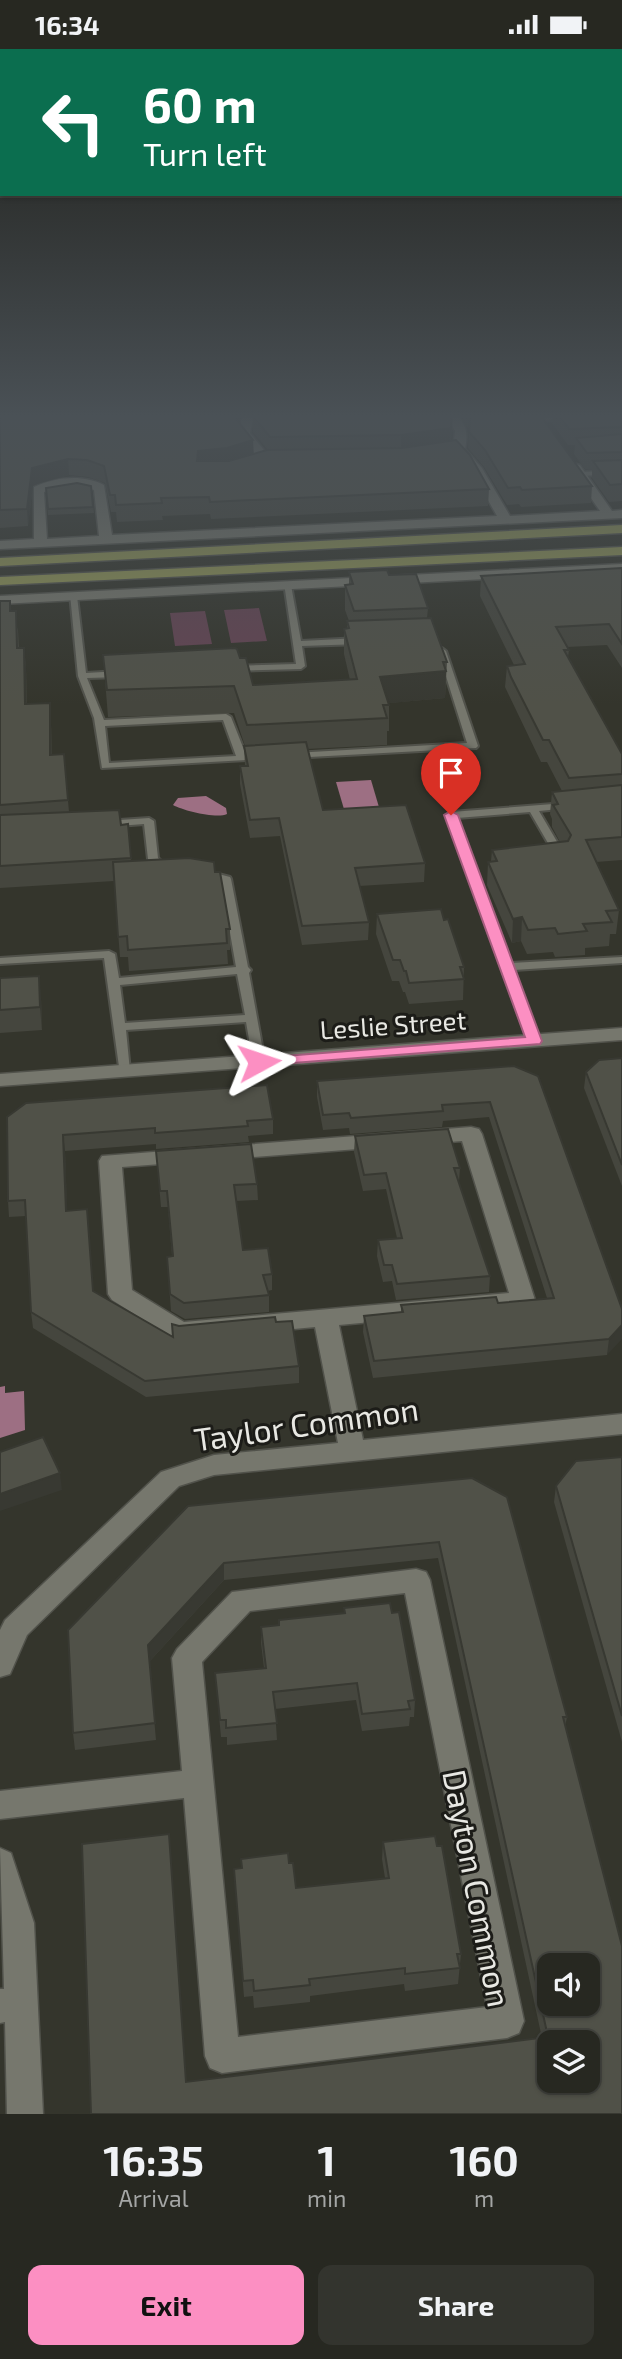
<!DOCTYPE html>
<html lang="en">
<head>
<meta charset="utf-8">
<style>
	body { margin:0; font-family:"Exo 2",sans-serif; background:#33342e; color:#f1f3f6; height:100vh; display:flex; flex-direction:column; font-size:26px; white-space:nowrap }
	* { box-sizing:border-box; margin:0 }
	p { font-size:23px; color:#a4a6a5 }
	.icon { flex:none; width:38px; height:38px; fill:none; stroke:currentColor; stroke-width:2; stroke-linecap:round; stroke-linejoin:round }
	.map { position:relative; height:2065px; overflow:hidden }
	.side { display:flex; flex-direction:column; background:#272821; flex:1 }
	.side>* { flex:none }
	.banner { position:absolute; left:0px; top:0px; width:623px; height:147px; box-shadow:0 2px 5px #0004,0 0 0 2px #43443f; background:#0b6e4f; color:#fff; overflow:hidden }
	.buttons { position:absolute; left:537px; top:1904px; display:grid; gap:14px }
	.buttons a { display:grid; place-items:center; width:63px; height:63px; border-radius:14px; background:#272821; box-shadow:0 2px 5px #0004,0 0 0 2px #43443f; font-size:35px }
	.pin { position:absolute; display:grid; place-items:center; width:60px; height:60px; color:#fff; margin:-72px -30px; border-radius:50% 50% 50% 0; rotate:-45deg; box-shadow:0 0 7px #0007 }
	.pin .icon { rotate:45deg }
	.me { position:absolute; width:77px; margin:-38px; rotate:85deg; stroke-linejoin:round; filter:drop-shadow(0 0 5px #0008) }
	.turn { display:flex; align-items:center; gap:24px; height:147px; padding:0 28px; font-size:32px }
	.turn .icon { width:91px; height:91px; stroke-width:2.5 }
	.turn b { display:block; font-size:49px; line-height:60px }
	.eta { display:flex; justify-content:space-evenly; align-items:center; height:119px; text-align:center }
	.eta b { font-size:42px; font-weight:700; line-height:49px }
	.action { display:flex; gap:14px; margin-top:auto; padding:14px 28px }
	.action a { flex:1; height:80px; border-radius:14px; background:#fc8fc2; color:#111; font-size:28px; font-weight:700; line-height:80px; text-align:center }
	.action a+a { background:#33342e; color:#f1f3f6 }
	.status { display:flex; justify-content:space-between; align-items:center; height:49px; padding:0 35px; background:#272821; direction:ltr }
	.status svg { height:19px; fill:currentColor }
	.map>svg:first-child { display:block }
</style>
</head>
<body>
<div class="status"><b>16:34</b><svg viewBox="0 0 49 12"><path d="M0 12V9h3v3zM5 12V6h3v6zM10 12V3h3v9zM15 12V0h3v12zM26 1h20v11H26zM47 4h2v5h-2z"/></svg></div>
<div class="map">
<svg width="622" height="2065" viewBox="0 0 622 2065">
	<rect width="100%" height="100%" fill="#34352c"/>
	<g fill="#634452">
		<polygon points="259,559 267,592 231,594 224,561"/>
		<polygon points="205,562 212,595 175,597 170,564"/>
	</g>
	<g fill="#9d6f83">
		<polygon points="371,731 381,765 346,767 336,733"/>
		<path d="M206 747 226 759 227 765C217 770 184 762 173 756L178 749Z"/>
		<polygon points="5,1337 5,1344 24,1342 25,1381 0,1389 0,1338"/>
	</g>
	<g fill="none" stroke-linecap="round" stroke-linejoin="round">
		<g stroke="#51524b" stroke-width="4">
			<g id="lane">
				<polygon points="567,366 570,368 569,369 540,372 537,370 540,368"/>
				<polygon points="622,421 622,425 580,427 576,425 580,423"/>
				<polygon points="284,534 291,536 301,592 360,589 364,592 360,595 302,597 305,617 301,620 230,622 230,618 233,617 296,615"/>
				<path d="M70 545 77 547 86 624 120 622 124 625 120 628 87 629 104 671 226 665 231 668 246 706H264V710L102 719 94 669 78 627ZM223 671 236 707 109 714 105 677Z"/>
				<polygon points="442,599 446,602 478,697 476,699 291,709 291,705 294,704 467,694 438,602"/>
				<polygon points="566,754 571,757 570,759 539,762 566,808 561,811 556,808 530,763 457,769 511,914 622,908 622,914 514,921 540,992 534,996 528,992 446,766 451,763"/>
				<polygon points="149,769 154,772 158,809 170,819 169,821 161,821 148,810 144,775 105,778 100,775 105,772"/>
				<path d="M207 822 230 828 231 830 248 918 251 921 249 924 265 1013 263 1016H255L253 1013 246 973 126 981 130 1022 124 1026 120 1025 104 909 0 915V909L109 902 115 905 119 929 236 918 221 832 203 827 202 825 203 823ZM237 925 245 966 125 974 120 936Z"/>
			</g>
		</g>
		<g stroke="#51524b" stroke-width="3">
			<g id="street">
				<polygon points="243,366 254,366 250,384 272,411 270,414 262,414 238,384"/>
				<path d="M446 366H457C467 377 468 386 465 400L482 419 510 467 600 462 570 419 576 415 580 416 612 462 622 461V469L0 500V492L34 490V438C55 428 83 425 104 436L112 486 497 467 471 421 453 401 455 382ZM78 437 94 441 99 487 47 490 44 443 61 438Z"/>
				<polygon points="622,515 622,523 0,555 0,547"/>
				<polygon points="622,979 622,991 0,1037 0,1025"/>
				<path d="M471 1078 479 1080 482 1085 535 1251 532 1257 523 1259 339 1276 363 1391 622 1365V1385L214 1426 179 1437 27 1586 10 1625 0 1628V1581L5 1571 161 1423 214 1406 338 1394 315 1278 180 1291 171 1288 112 1251 108 1245 99 1112 102 1107ZM462 1092 509 1244 184 1273 132 1241 122 1118Z"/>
				<path d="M416 1520 426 1523 430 1531 524 1972 519 1984 507 1989 222 2024 210 2019 205 2007 184 1749 0 1770V1742L182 1722 172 1609 177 1600 232 1543ZM405 1544 487 1958 238 1988 202 1613 250 1562Z"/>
				<polygon points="0,1799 11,1804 34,1874 43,2065 7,2065 5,1973 0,1974 0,1940 4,1940"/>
			</g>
		</g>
		<g stroke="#51524b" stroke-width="3">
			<g id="primary">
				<polygon points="622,476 622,484 0,517 0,509"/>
				<polygon points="622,498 622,506 0,536 0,528"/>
			</g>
		</g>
		<use href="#lane" fill="#76776d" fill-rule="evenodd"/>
		<use href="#street" fill="#76776d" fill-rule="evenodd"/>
		<use href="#primary" fill="#929656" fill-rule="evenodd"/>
	</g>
	<g fill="#45463e">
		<polygon points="0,366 242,366 240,374 253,405 268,401 253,383 253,366 452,366 451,392 489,440 488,457 211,470 210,465 162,467 163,471 117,473 116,463 111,463 105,434 88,428 69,426 33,436 28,477 0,479"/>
		<polygon points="459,366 540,366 592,437 591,454 521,458 519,455 507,456 484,418 468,399 469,380"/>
		<polygon points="553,366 622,366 622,452 609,453 592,429 592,420 585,420 574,405 575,396 568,396 552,374"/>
		<polygon points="91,437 94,464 48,466 46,439"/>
		<polygon points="622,519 622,619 607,596 567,598 569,601 568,608 622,705 622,811 596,813 619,861 616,885 610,885 609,897 585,899 585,906 555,908 553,903 527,905 521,892 512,894 487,836 488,813 491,812 492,801 560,793 552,778 552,770 550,765 552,743 562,742 547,713 541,713 505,638 507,617 514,616 480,547 481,527"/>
		<polygon points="349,523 389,526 428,559 427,569 447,613 445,649 389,654 389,682 387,682 387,696 307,700 323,761 425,814 424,833 359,837 369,873 368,891 302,896 280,787 250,789 240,735 240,717 245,717 244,697 245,697 234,664 108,668 103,606 240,609 253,636 350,631 344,605 344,580 347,579 347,572 349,572 345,561 345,536 349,535"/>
		<polygon points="0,552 10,552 11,562 18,581 19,599 24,599 26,618 27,655 51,674 52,706 64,705 69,763 121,776 128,775 131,812 215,823 230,880 230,901 227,901 228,915 129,922 128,908 120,908 114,832 0,839"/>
		<polygon points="377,865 444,871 464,918 463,951 409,955 405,943 403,943 399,932 392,932 376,885"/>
		<polygon points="0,929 41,949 42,981 0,984"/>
		<polygon points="622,1009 622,1137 584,1039 586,1023"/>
		<polygon points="514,1017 622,1260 607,1306 373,1329 363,1283 364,1267 401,1263 401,1256 498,1254 547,1249 489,1068 443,1072 442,1078 350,1085 349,1079 323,1081 317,1048 317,1032"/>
		<polygon points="7,1068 273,1070 273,1085 248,1087 249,1093 156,1100 156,1095 65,1102 67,1162 93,1242 173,1288 179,1277 276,1273 299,1317 299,1334 146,1348 33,1279 31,1263 26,1167 9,1168 8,1152"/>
		<polygon points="355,1087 460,1119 459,1133 490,1227 489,1243 396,1251 392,1232 383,1233 377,1207 378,1191 397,1189 386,1140 363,1142 354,1103"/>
		<polygon points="156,1102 257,1135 258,1151 236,1152 243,1201 272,1225 272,1241 267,1242 269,1246 269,1263 185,1270 171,1262 167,1208 172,1207 168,1158 161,1158"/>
		<polygon points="622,1408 622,1693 554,1453 556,1437"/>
		<polygon points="472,1429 567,1668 565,1678 622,2065 186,2033 542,1989 438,1509 224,1531 149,1613 156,1691 75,1701 73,1684 188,1457"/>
		<polygon points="344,1559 392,1564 415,1651 414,1668 410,1668 409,1677 362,1682 356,1651 275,1660 277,1691 227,1696 227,1688 221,1688 215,1624 264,1619 261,1594 261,1578 279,1576 344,1565"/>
		<polygon points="383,1793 461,1905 458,1935 405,1942 404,1935 310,1947 310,1953 254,1959 253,1947 244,1948 234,1820 242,1819 241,1810 289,1814 296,1839 385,1829 382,1810"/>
	</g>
	<g fill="#383932">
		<polygon points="237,366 242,366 236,386 236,370"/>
		<polygon points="451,379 450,396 401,402 401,386"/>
		<polygon points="253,391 254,408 227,415 197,412 198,402"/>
		<polygon points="68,410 69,426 33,436 28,477 27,460 32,419"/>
		<polygon points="24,599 26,618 27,675 25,655"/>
		<polygon points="446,622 445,649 380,655 380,628"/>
		<polygon points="50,654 51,674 52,726 50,706"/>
		<polygon points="522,868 521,892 512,894 513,870"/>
		<polygon points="39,927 41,949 42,981 40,958"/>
		<polygon points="63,1086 65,1102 68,1178 66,1162"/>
		<polygon points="622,1276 622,1290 607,1306 609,1290"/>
		<polygon points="60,1424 62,1441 0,1462 0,1445"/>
		<polygon points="224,1514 224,1531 149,1613 148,1596"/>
	</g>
	<g fill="#505148" stroke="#383932" stroke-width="2" fill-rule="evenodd">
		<polygon points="0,366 237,366 236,370 253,391 227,399 198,402 197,412 229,412 267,401 402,399 456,391 470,406 489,440 210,453 209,448 161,449 162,454 116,456 115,446 110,446 104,417 87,411 68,410 32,419 27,460 0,461"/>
		<polygon points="253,366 452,366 451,379 401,386 270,388 253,367"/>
		<polygon points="470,366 540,366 592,437 522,441 520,438 508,439 485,401 469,383"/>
		<polygon points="559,366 622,366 622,378 569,380"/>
		<polygon points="622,385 622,403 587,404 576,389"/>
		<polygon points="622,411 622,435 610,436 593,412"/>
		<polygon points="77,434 91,437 93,458 48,460 46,439"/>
		<polygon points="622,519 622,595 609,575 556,578 569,601 564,601 622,705 622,725 569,729 549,691 543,691 511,628 507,617 525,615 481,527"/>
		<polygon points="387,521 389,526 416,525 428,559 354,562 345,536 353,535 349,523"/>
		<polygon points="0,552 10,552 10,562 16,562 17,599 24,599 25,655 50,654 50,706 64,705 68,751 0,756"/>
		<polygon points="431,569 447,613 443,613 446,622 380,628 389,656 383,656 387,669 247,676 234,637 107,641 103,606 235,599 237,600 240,609 246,609 253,636 357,630 344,580 349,579 347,572"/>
		<polygon points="306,693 323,761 406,756 425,814 355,819 369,873 302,877 279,769 250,771 240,717 248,717 244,697"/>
		<polygon points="622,736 622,788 586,791 619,861 606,862 612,873 583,875 587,882 558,885 555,879 528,881 522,868 513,870 488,813 497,812 492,801 568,792 571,786 553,756 558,755 552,743"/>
		<polygon points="119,761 121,776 128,775 131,809 0,817 0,766"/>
		<polygon points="189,809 214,813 215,823 220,823 230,880 226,880 227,894 128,901 127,887 118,888 113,813"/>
		<polygon points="441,860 444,871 448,870 464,918 460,918 464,930 409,934 406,922 404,922 400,911 393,911 377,865"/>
		<polygon points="39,927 40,958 0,961 0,929"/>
		<polygon points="622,1009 622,1116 586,1023 599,1011"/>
		<polygon points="514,1017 538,1027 622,1260 622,1276 609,1290 374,1312 364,1267 403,1263 401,1256 496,1248 498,1254 554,1249 490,1053 442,1056 443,1062 351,1069 349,1064 323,1066 317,1032"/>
		<polygon points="267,1036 273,1070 247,1072 248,1077 155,1084 155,1079 63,1086 66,1162 87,1160 93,1242 173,1288 172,1275 179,1277 275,1268 276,1273 292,1272 299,1317 145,1332 31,1263 25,1151 8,1152 7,1068 26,1054"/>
		<polygon points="448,1080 460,1119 454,1119 490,1227 397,1235 392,1216 384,1216 378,1191 402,1189 386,1124 364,1126 355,1087"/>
		<polygon points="251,1095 257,1135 234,1136 243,1201 268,1199 272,1225 263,1226 269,1246 184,1254 170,1245 167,1208 173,1207 167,1142 160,1142 156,1102"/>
		<polygon points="43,1388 60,1424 0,1445 0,1403"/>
		<polygon points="622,1408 622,1667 556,1437 576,1412"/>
		<path d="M472 1429 507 1448 567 1668H563L622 1897V2065H91L82 1795 169 1785 186 2033 548 1988 439 1493 224 1514 148 1596 155 1674 73 1684 68 1581 188 1457ZM550 1916H588V1955H550ZM550 1993H588V2032H550Z"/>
		<polygon points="390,1554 392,1564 399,1563 415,1651 408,1652 410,1660 362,1665 357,1634 273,1643 277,1674 226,1679 226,1671 220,1671 215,1624 266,1619 261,1578 279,1576 279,1571 345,1564 344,1559"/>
		<polygon points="435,1787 437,1797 442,1797 461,1905 457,1905 460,1919 405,1925 405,1919 309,1930 310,1936 254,1942 253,1931 243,1932 234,1820 242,1819 241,1810 288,1804 289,1814 293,1814 296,1839 389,1829 383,1793"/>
	</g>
	<linearGradient id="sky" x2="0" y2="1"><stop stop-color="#1d1d18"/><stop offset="0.56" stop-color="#4a5156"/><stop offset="1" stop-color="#4a5156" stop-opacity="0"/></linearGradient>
	<rect width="622" height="655" fill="url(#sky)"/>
	<polygon fill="#fc8fc2" stroke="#a45d7e" stroke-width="2" points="451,762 458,766 542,992 540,995 253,1017 251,1013 253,1010 259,1009 525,988 444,766"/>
	<g text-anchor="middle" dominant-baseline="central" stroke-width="6" stroke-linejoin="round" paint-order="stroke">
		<g font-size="26" fill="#e8e8e3" stroke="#1c1c18">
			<text transform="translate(393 975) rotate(-4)">Leslie Street</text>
		</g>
		<g font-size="32" fill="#e8e8e3" stroke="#1c1c18">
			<text transform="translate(306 1374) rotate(-8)">Taylor Common</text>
			<text transform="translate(478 1839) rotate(79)">Dayton Common</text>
		</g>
	</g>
</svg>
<div class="buttons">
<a><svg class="icon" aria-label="sound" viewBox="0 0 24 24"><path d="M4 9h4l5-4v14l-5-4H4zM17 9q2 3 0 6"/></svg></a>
<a><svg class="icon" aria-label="layers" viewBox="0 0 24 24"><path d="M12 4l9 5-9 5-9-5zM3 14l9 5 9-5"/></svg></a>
</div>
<div class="pin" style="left:451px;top:766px;background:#d93025"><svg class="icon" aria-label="arrive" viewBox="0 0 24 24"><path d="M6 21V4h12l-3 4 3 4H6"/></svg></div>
<svg class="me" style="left:259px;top:1013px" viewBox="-20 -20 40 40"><path d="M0-17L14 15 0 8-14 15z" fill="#fc8fc2" stroke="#fff" stroke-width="4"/></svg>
<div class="banner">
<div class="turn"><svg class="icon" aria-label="left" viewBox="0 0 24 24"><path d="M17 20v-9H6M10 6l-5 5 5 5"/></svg><div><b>60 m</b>Turn left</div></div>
</div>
</div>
<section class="side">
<div class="eta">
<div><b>16:35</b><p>Arrival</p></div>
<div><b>1</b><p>min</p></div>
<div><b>160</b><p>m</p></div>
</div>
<div class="action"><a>Exit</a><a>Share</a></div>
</section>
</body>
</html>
